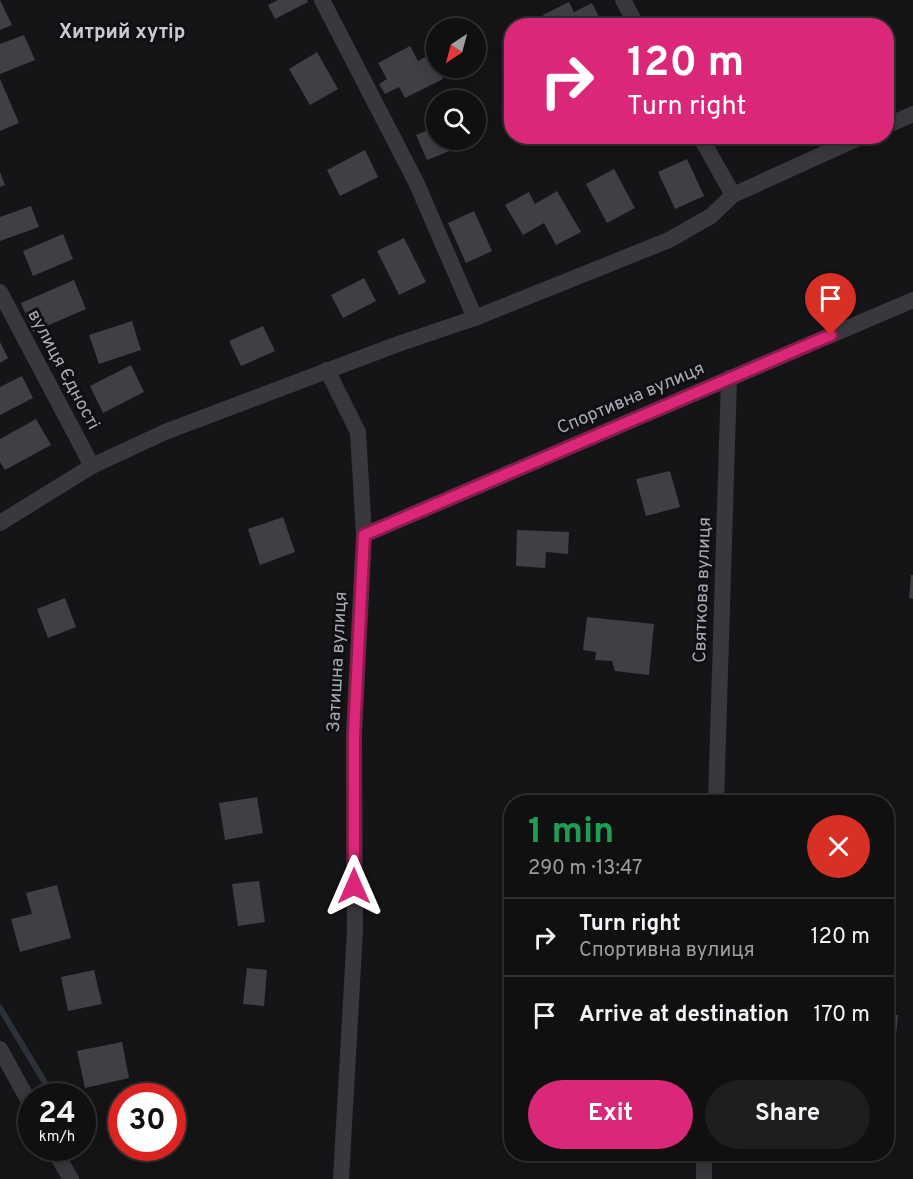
<!DOCTYPE html>
<html lang="en">
<head>
<meta charset="utf-8">
<style>
	body { margin:0; font-family:Overpass,sans-serif; background:#1e1e1f; color:#f1f3f6; height:100vh; display:flex; flex-direction:column; font-size:22px; white-space:nowrap }
	* { box-sizing:border-box; margin:0 }
	p { font-size:20px; color:#9c9d9f }
	.icon { flex:none; width:33px; height:33px; fill:none; stroke:currentColor; stroke-width:2; stroke-linecap:round; stroke-linejoin:round }
	.map { position:relative; flex:1; overflow:hidden }
	.sheet { position:absolute; left:504px; top:795px; width:390px; height:366px; display:flex; flex-direction:column; background:#101011; border-radius:24px; box-shadow:0 3px 15px #0003,0 0 0 2px #303031 }
	.sheet>* { flex:none }
	.guide { position:absolute; left:504px; top:18px; width:390px; height:126px; border-radius:24px; box-shadow:0 3px 15px #0003,0 0 0 2px #303031; background:#db2777; color:#fff; overflow:hidden }
	.needle { width:39px; rotate:216deg }
	.controls { position:absolute; left:426px; top:18px; display:grid; gap:12px }
	.controls a { display:grid; place-items:center; width:60px; height:60px; border-radius:50%; background:#101011; box-shadow:0 3px 15px #0003,0 0 0 2px #303031; font-size:30px }
	.speed { position:absolute; left:18px; top:1083px; display:flex; gap:12px; font-size:30px; font-weight:700; text-align:center }
	.speed>* { display:grid; place-content:center; width:78px; height:78px; border-radius:50%; background:#101011; box-shadow:0 3px 15px #0003,0 0 0 2px #303031; line-height:1 }
	.speed small { font-size:15px; font-weight:400 }
	.speed .limit { border:9px solid #d22; background:#fff; color:#111 }
	.pin { position:absolute; display:grid; place-items:center; width:51px; height:51px; color:#fff; margin:-62px -26px; border-radius:50% 50% 50% 0; rotate:-45deg; box-shadow:0 0 6px #0007 }
	.pin .icon { rotate:45deg }
	.me { position:absolute; width:66px; margin:-33px; rotate:0deg; stroke-linejoin:round; filter:drop-shadow(0 0 4px #0008) }
	.turn { display:flex; align-items:center; gap:21px; height:126px; padding:0 24px; font-size:27px }
	.turn .icon { width:78px; height:78px; stroke-width:2.5 }
	.turn b { display:block; font-size:42px; line-height:51px }
	.round { display:grid; place-items:center; flex:none; width:63px; height:63px; border-radius:32px; background:#1e1e1f }
	.headline { display:flex; align-items:center; justify-content:space-between; height:102px; padding:0 24px }
	h1 { font-size:36px; font-weight:700; line-height:45px; color:#1e9e55 }
	.cta { display:flex; gap:12px; margin-top:auto; padding:12px 24px }
	.cta a { flex:1; height:69px; border-radius:36px; background:#db2777; color:#fff; font-size:24px; font-weight:700; line-height:69px; text-align:center }
	.cta a+a { background:#1e1e1f; color:#f1f3f6 }
	ul { padding:0; list-style:none }
	li { display:flex; align-items:center; gap:18px; height:78px; padding:0 24px; border-top:2px solid #303031 }
	li div { flex:1 }
	li b { display:block; font-size:22px }
	li em { font-style:normal }
	.map>svg:first-child { display:block }
</style>
</head>
<body>
<div class="map">
<svg width="913" height="1179" viewBox="0 0 913 1179">
	<rect width="100%" height="100%" fill="#151517"/>
	<g fill="none" stroke-linecap="round" stroke-linejoin="round">
		<polyline stroke="#2c313a" stroke-width="6" points="0,1008 53,1096"/>
	</g>
	<g fill="#403f44">
		<polygon points="0,0 12,25 0,30"/>
		<polygon points="278,0 307,0 308,2 275,19 268,5"/>
		<polygon points="569,2 574,12 592,3 602,23 598,26 549,26 543,15"/>
		<polygon points="24,35 35,60 0,74 0,44"/>
		<polygon points="410,46 418,61 431,54 443,79 405,98 399,87 385,94 379,84 387,79 378,63"/>
		<polygon points="317,52 338,89 310,105 289,69"/>
		<polygon points="0,79 19,123 0,131"/>
		<polygon points="436,127 436,140 457,140 460,147 427,160 416,135"/>
		<polygon points="365,150 378,177 340,196 327,170"/>
		<polygon points="687,159 704,196 675,209 658,172"/>
		<polygon points="614,169 635,208 607,223 586,184"/>
		<polygon points="0,172 5,185 0,187"/>
		<polygon points="557,191 581,232 556,245 544,223 523,235 505,205 529,192 535,204"/>
		<polygon points="31,206 39,227 0,241 0,217"/>
		<polygon points="474,211 492,251 466,263 448,223"/>
		<polygon points="63,234 73,259 33,276 23,251"/>
		<polygon points="404,238 426,282 399,295 377,251"/>
		<polygon points="364,278 376,301 343,318 331,295"/>
		<polygon points="74,280 86,309 33,332 21,303"/>
		<polygon points="132,321 141,350 99,364 89,335"/>
		<polygon points="263,326 275,351 241,366 229,341"/>
		<polygon points="0,342 8,358 0,363"/>
		<polygon points="131,365 144,392 103,413 90,386"/>
		<polygon points="22,376 33,398 0,415 0,387"/>
		<polygon points="36,419 51,445 5,470 0,462 0,439"/>
		<polygon points="670,471 680,507 646,516 636,479"/>
		<polygon points="283,517 295,552 260,565 248,529"/>
		<polygon points="517,530 569,532 568,554 546,552 545,568 516,566"/>
		<polygon points="911,575 913,575 913,599 909,598"/>
		<polygon points="65,598 76,627 48,638 37,609"/>
		<polygon points="587,617 654,624 649,675 615,671 612,661 595,660 596,652 583,650"/>
		<polygon points="257,797 263,833 225,840 219,803"/>
		<polygon points="259,881 265,922 238,926 232,884"/>
		<polygon points="57,885 71,938 20,952 11,919 32,914 26,893"/>
		<polygon points="247,968 267,970 264,1006 243,1004"/>
		<polygon points="94,970 102,1004 68,1011 61,977"/>
		<polygon points="886,1014 898,1015 895,1046 886,1046"/>
		<polygon points="122,1042 129,1078 85,1088 77,1051"/>
	</g>
	<g fill="none" stroke-linecap="round" stroke-linejoin="round">
		<g stroke="#39383d" stroke-width="16">
			<polyline points="322,0 416,182 475,318"/>
			<polyline points="623,0 637,26"/>
			<polyline points="886,126 913,114"/>
			<polyline points="700,136 733,195"/>
			<polyline points="0,292 92,466"/>
			<polyline points="327,370 358,432 364,535 354,734 355,930 341,1179"/>
			<polyline points="0,523 92,466 165,432 398,344 475,318 669,240 711,216 733,195 863,136"/>
			<polyline points="364,535 913,300"/>
			<polyline points="716,802 729,378"/>
			<polyline points="0,1049 32,1107"/>
			<polyline points="53,1148 71,1179"/>
			<polyline points="704,1179 704,1154"/>
		</g>
	</g>
	<g fill="none" stroke-linecap="round" stroke-linejoin="round">
		<g stroke="#8e194d" stroke-width="15">
			<polyline id="route" points="354,886 354,734 364,535 831,335"/>
		</g>
		<use href="#route" stroke="#db2777" stroke-width="10"/>
	</g>
	<g text-anchor="middle" dominant-baseline="central" stroke-width="6" stroke-linejoin="round" paint-order="stroke">
		<g font-size="18" fill="#a8a9b6" stroke="#101012">
			<text transform="translate(63 370) rotate(62)">вулиця Єдності</text>
			<text transform="translate(631 399) rotate(-23)">Спортивна вулиця</text>
			<text transform="translate(703 590) rotate(-88)">Святкова вулиця</text>
			<text transform="translate(338 662) rotate(-87)">Затишна вулиця</text>
		</g>
		<g font-size="20" font-weight="bold" fill="#c8c9d2" stroke="#101012">
			<text x="122" y="33">Хитрий хутір</text>
		</g>
	</g>
</svg>
<div class="controls">
<a><svg class="needle" viewBox="-14 -14 28 28"><path d="M0-13l5 13h-10z" fill="#e53935"/><path d="M0 13l5-13h-10z" fill="#9c9d9f"/></svg></a>
<a><svg class="icon" aria-label="search" viewBox="0 0 24 24"><circle cx="10" cy="10" r="6"/><path d="M15 15l6 6"/></svg></a>
</div>
<div class="speed"><div>24<small>km/h</small></div><div class="limit">30</div></div>
<div class="pin" style="left:831px;top:335px;background:#d93025"><svg class="icon" aria-label="arrive" viewBox="0 0 24 24"><path d="M6 21V4h12l-3 4 3 4H6"/></svg></div>
<svg class="me" style="left:354px;top:886px" viewBox="-20 -20 40 40"><path d="M0-17L14 15 0 8-14 15z" fill="#db2777" stroke="#fff" stroke-width="4"/></svg>
<div class="guide">
<div class="turn"><svg class="icon" aria-label="right" viewBox="0 0 24 24"><path d="M7 20v-9h11M14 6l5 5-5 5"/></svg><div><b>120 m</b>Turn right</div></div>
</div>
<section class="sheet">
<div class="headline"><div><h1>1 min</h1><p>290 m · 13:47</p></div><a class="round" style="background:#d93025;color:#fff"><svg class="icon" aria-label="close" viewBox="0 0 24 24"><path d="M6 6l12 12M18 6L6 18"/></svg></a></div>
<ul>
<li><svg class="icon" aria-label="right" viewBox="0 0 24 24"><path d="M7 20v-9h11M14 6l5 5-5 5"/></svg><div><b>Turn right</b><p>Спортивна вулиця</p></div><em>120 m</em></li>
<li><svg class="icon" aria-label="arrive" viewBox="0 0 24 24"><path d="M6 21V4h12l-3 4 3 4H6"/></svg><div><b>Arrive at destination</b></div><em>170 m</em></li>
</ul>
<div class="cta"><a>Exit</a><a>Share</a></div>
</section>
</div>
</body>
</html>
